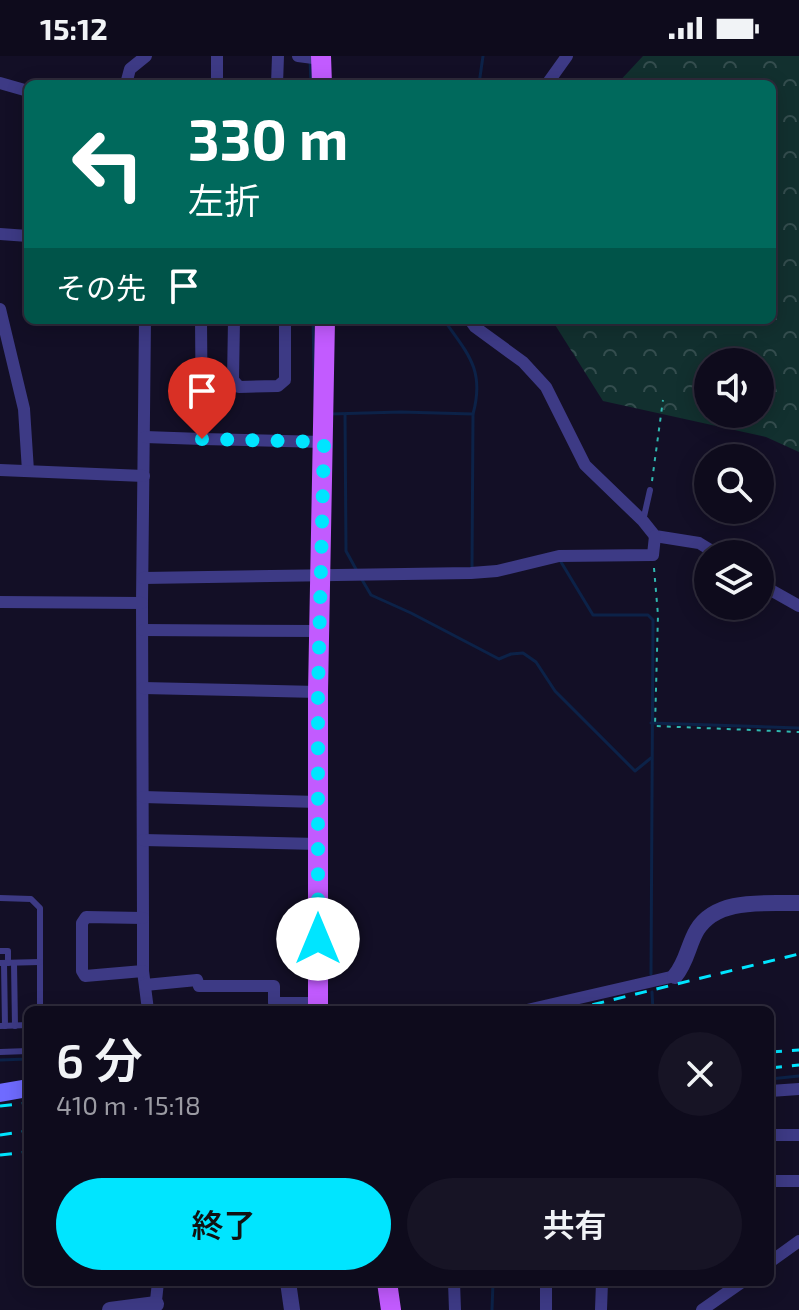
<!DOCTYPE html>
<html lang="ja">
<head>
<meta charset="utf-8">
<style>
	body { margin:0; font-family:"Exo 2","Noto Sans JP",sans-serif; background:#171425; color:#f1f3f6; height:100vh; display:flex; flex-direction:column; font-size:30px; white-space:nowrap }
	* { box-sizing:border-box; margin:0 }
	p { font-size:26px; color:#9b9ba3 }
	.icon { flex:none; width:44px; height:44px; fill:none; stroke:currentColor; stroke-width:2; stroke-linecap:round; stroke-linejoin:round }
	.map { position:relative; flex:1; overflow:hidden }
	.sheet { position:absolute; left:24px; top:950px; width:750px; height:280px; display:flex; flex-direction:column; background:#0e0b1c; border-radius:12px; box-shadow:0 4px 20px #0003,0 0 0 2px #2e2b3b }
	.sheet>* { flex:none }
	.hud { position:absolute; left:24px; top:24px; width:752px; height:244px; border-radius:12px; box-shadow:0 4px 20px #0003,0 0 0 2px #2e2b3b; background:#00695c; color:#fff; overflow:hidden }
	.controls { position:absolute; left:694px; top:292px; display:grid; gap:16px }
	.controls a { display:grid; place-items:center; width:80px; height:80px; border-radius:50%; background:#0e0b1c; box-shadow:0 4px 20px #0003,0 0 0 2px #2e2b3b; font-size:40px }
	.pin { position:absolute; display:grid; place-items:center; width:68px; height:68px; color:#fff; margin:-82px -34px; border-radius:50% 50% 50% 0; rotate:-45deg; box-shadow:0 0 8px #0007 }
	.pin .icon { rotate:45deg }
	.me { position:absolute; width:88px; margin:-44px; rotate:0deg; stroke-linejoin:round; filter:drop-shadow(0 0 6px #0008) }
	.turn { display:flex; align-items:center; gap:28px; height:168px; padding:0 32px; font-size:36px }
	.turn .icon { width:104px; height:104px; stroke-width:2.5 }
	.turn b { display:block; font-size:56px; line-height:68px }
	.then { display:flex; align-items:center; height:76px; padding:0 32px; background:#0003; gap:16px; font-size:30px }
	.round { display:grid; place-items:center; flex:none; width:84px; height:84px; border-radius:42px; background:#171425 }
	.summary { display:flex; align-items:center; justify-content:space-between; height:136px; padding:0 32px }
	h1 { font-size:48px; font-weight:600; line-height:60px }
	.cta { display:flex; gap:16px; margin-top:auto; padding:16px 32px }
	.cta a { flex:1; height:92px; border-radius:48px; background:#00e5ff; color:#111; font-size:32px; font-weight:600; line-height:92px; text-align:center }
	.cta a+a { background:#171425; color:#f1f3f6 }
	.status { display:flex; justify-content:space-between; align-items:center; height:56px; padding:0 40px; background:#0e0b1c; direction:ltr }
	.status svg { height:22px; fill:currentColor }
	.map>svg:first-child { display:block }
</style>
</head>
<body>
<div class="status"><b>15:12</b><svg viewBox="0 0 49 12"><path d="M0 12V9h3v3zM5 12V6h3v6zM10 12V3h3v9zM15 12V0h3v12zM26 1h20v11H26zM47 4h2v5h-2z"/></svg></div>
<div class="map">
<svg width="799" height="1254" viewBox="0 0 799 1254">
	<defs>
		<pattern id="forest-crowns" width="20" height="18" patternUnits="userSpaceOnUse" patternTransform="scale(2)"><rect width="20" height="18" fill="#12302f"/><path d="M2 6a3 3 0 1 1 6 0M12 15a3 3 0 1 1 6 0" fill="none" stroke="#344d4e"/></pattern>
	</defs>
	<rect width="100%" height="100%" fill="#130f26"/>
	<path fill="url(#forest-crowns)" fill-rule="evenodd" d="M643 0H799V396L766 381 603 345 552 264H772V28H617ZM708 306H760V358H708Z"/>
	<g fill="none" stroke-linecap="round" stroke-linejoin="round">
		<g stroke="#0c2248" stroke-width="3">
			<polyline points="310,4 311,28"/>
			<polyline points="479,28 483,0"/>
			<polyline points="313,264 315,356"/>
			<path d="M444 264C468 298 485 314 473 358L472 514"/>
			<polyline points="330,358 401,356 473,358"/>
			<polyline points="345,358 346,495 357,515"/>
			<polyline points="561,506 593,559 648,559 653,564 651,918"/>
			<polyline points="361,522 371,539 411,557 499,603 511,598 523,597 536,606 555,635 635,715 651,702"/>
			<polyline points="651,667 799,672"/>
			<polyline points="652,936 653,954"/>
			<polyline points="0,1004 28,1003"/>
			<polyline points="770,1023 799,1020"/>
			<polyline points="492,1254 493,1226"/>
		</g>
		<g stroke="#2fb8b0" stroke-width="2" stroke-dasharray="4 6" stroke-linecap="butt">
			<polyline points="652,425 663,344"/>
			<polyline points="654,512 658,559 655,670 799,676"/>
		</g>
		<g stroke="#3d3a85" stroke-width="6">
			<polyline points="643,465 650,434"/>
			<polyline points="0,842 31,843 40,852 40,954"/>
			<polyline points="0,895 8,895 8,907"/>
			<polyline points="0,907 40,906"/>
			<polyline points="4,907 5,970"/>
			<polyline points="14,907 15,970"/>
			<polyline points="0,970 28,969"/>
			<polyline points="0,996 28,995"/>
		</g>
		<g stroke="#3d3a85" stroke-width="12">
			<polyline points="298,0 321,3"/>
			<polyline points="0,27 28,35"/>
			<polyline points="126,28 130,13 146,0"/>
			<polyline points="217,28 217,0"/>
			<polyline points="277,28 278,0"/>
			<polyline points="547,28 567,0"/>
			<polyline points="0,178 28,180"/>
			<polyline points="0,253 24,353 28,415"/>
			<polyline points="145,264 142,547 143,862 143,915 148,954"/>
			<polyline points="234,264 233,324 239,331 278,330 285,324 285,264"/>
			<polyline points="470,264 475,271 523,306 546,331 585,409 643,465 655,480 699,487 717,498"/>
			<polyline points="145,381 202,383 201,264"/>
			<polyline points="202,383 324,386"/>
			<polyline points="0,414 144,420"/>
			<polyline points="143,522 471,517 497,515 559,500 653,499 655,480"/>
			<polyline points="760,528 799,550"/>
			<polyline points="0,546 142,547"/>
			<polyline points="143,574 318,575"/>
			<polyline points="143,632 318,636"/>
			<polyline points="143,741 318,746"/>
			<polyline points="143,784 318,788"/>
			<polyline points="143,862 86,861 82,867 82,915 85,920 143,915"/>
			<polyline points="145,929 197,924 199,930 274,930 274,947 318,947"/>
			<polyline points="527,954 675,920"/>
			<polyline points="770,1035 799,1033"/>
			<polyline points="770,1079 799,1079"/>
			<polyline points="770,1125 799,1125"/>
			<polyline points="770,1206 799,1185"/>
			<polyline points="454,1226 455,1254"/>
			<polyline points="546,1226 546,1254"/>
			<polyline points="155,1254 158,1226"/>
			<polyline points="601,1254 602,1226"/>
			<polyline points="702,1254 742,1226"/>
		</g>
		<g stroke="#3d3a85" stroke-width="16">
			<path d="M675 920C687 906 688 889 697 874 717 841 766 848 799 847"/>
			<polyline points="288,1226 292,1254"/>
			<polyline points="110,1254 156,1248"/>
		</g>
		<polyline stroke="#6f6bff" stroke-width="18" points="0,1037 28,1032"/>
		<g stroke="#c25bff" stroke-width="20">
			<polyline points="321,0 322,28"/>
			<polyline points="318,954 318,636 325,264"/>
			<polyline points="387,1226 391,1254"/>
		</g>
		<g stroke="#00e5ff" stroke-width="3" stroke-dasharray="12 10" stroke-linecap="butt">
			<polyline points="571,954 799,898"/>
			<polyline points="770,996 799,994"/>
			<polyline points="770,1012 799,1009"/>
			<polyline points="0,1050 28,1047"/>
			<polyline points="0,1079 28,1075"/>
			<polyline points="0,1099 28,1096"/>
		</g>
	</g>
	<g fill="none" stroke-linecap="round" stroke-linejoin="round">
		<polyline stroke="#00e5ff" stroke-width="14" stroke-dasharray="0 25.2" points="202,383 324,386 318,636 318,883"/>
	</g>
</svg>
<div class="controls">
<a><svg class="icon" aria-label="sound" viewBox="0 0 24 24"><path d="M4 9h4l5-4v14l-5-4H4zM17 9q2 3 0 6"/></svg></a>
<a><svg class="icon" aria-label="search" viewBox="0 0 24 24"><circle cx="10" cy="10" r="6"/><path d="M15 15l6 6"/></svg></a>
<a><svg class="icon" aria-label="layers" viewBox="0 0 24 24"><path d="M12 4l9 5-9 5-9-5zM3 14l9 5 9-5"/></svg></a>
</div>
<div class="pin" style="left:202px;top:383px;background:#d93025"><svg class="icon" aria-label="arrive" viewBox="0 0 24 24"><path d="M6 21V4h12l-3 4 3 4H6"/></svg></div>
<svg class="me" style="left:318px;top:883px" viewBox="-20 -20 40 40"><circle r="19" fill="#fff"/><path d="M0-13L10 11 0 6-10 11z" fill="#00e5ff"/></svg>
<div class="hud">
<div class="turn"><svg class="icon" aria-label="left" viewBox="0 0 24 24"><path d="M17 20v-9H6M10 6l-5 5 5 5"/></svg><div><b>330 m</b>左折</div></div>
<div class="then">その先<svg class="icon" aria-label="arrive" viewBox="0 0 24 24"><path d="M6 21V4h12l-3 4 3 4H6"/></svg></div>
</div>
<section class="sheet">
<div class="summary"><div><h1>6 分</h1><p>410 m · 15:18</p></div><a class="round"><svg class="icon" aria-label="close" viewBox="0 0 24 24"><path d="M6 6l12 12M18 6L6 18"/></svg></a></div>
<div class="cta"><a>終了</a><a>共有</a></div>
</section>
</div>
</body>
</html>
